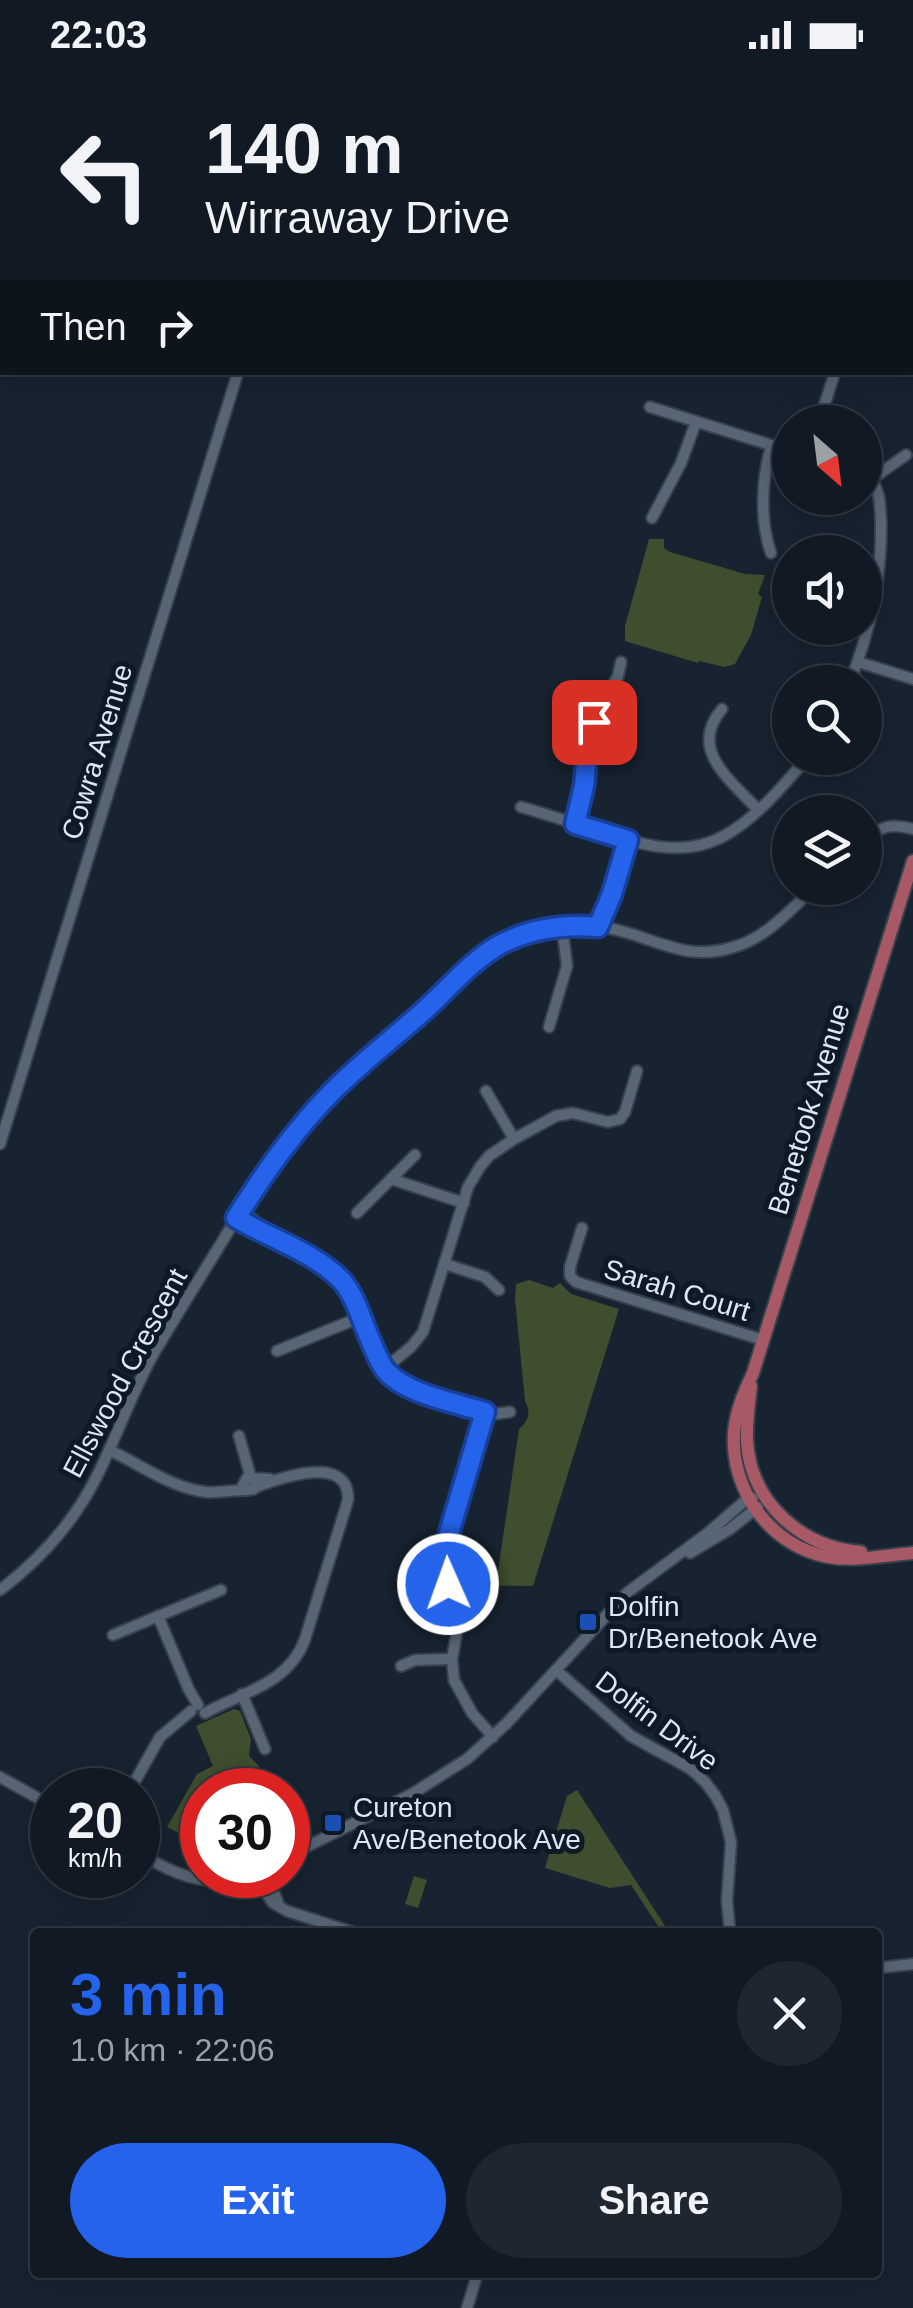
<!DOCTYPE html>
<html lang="en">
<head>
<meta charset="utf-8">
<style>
	body { margin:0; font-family:Arial,sans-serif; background:#1e2731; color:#f1f3f6; height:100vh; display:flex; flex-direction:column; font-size:38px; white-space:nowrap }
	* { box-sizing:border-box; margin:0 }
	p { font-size:32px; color:#9ca1a6 }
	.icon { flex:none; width:55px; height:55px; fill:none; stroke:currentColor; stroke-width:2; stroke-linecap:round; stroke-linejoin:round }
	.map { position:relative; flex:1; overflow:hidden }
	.panel { position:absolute; left:30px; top:1858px; width:852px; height:350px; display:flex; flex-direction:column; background:#111a24; border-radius:10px; box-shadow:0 5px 25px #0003,0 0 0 2px #303841 }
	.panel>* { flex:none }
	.top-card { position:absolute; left:0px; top:0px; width:915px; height:305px; box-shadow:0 5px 25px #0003,0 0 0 2px #303841; background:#111a24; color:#f1f3f6; overflow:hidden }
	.needle { width:65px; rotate:152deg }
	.fabs { position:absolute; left:772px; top:335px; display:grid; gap:20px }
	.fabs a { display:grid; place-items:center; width:110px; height:110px; border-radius:50%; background:#111a24; box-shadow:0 5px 25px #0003,0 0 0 2px #303841; font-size:50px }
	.speed { position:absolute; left:30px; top:1698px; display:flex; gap:20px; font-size:50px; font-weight:700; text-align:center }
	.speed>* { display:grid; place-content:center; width:130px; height:130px; border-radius:50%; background:#111a24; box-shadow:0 5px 25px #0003,0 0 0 2px #303841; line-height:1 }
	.speed small { font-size:25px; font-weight:400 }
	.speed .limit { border:15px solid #d22; background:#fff; color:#111 }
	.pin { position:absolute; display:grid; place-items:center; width:85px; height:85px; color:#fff; margin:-42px; border-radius:20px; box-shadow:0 5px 15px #0006 }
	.me { position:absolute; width:110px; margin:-55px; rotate:358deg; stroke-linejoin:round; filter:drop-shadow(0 0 8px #0008) }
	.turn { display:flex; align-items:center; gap:35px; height:210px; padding:0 40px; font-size:45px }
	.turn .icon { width:130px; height:130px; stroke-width:2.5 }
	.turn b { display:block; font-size:70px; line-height:85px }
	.then { display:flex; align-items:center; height:95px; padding:0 40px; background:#0003; gap:20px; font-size:38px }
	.round { display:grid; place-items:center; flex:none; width:105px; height:105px; border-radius:52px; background:#1e2731 }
	.head { display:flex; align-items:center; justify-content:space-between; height:170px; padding:0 40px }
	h1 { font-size:60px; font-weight:700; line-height:75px; color:#2563eb }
	.primary-button { display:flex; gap:20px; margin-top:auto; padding:20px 40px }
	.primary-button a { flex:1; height:115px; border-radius:60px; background:#2563eb; color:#fff; font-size:40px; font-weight:700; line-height:115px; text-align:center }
	.primary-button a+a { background:#1e2731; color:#f1f3f6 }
	.status { display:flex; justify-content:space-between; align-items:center; height:70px; padding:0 50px; background:#111a24; direction:ltr }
	.status svg { height:28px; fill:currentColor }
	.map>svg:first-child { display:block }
</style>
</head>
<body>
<div class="status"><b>22:03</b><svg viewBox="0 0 49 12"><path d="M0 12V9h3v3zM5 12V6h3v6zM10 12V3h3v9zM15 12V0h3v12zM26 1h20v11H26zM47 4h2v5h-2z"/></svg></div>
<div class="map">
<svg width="913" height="2238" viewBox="0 0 913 2238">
	<rect width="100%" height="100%" fill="#172330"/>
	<g fill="#3e4e2e">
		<polygon points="649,469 664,469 664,478 670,482 745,504 765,505 758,524 762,527 751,565 735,594 725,597 699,591 698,593 625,571 625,556"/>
		<path d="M529 1210 553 1218 560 1213 571 1224 619 1239 533 1516 461 1515 459 1508H497L519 1359C529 1351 531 1342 525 1331L515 1229 516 1214Z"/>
		<polygon points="234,1639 240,1641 251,1669 249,1686 259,1696 263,1720 202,1720 202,1775 167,1757 197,1704 213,1696 196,1656"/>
		<polygon points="577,1720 669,1862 662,1862 631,1815 610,1818 545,1798 567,1726"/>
		<polygon points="414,1806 427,1810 418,1838 405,1834"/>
	</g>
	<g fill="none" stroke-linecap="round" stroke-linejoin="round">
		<g stroke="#38404c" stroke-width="14">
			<g id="minor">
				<polyline points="72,0 80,2"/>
				<polyline points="331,2 332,0"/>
				<polyline points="485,2 489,0"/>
				<polyline points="852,2 853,0"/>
				<polyline points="912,256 913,256"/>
				<polyline points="912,265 913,265"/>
				<polyline points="650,337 790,381"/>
				<polyline points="819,352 835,302"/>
				<polyline points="872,409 906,385"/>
				<polyline points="652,448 681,393 696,352"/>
				<path d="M771 483C760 452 761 407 772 375"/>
				<polyline points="858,592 913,609"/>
				<path d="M850 612C870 561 882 509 881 453 880 435 881 415 865 404"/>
				<path d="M722 639C687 680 732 711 758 740"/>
				<path d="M521 737C546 744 570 752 595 760 637 773 680 789 722 767 756 749 783 716 807 688"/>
				<polyline points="575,754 585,716 590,662 598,642 618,606 621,592"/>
				<path d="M865 770C881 756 892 753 913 759"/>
				<polyline points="598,857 612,824 629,770"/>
				<polyline points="549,957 567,896 562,856"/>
				<polyline points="486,1021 514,1069"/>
				<polyline points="0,1074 238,302"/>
				<polyline points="391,1109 464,1133"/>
				<polyline points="241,1141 286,1174 327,1199 342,1212 353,1229 377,1286 384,1299 394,1308 413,1318 485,1342 495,1344 510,1342"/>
				<polyline points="357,1143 415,1085"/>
				<polyline points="582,1158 570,1197 570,1206 576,1212 763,1270"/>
				<polyline points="445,1194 485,1207 499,1220"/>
				<polyline points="277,1281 361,1247"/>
				<polyline points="384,1299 411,1277 423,1262 468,1117 480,1097 489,1086 514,1069 556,1046 573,1043 608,1052 620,1049 625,1042 637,1001"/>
				<polyline points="485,1342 447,1463 443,1490 457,1541 457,1561 452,1589 454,1610 472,1643 493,1667"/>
				<polyline points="239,1366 251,1408"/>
				<path d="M109 1380C140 1394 171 1418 206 1422 219 1423 233 1420 246 1420"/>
				<polyline points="255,1410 256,1416 254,1419 246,1420 243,1415 247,1408 270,1409"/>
				<polyline points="690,1483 730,1459 758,1437"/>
				<path d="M0 1520C41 1489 74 1452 97 1406 117 1366 132 1322 154 1283 175 1248 196 1214 217 1180 243 1137 269 1093 302 1055 335 1016 374 985 412 952 436 930 458 904 484 885 524 855 580 848 628 863 668 875 693 891 737 876 768 866 791 839 814 818"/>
				<polyline points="158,1546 189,1620 198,1635"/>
				<polyline points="113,1565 221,1520"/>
				<polyline points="401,1596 415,1590 452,1589"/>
				<polyline points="556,1600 631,1666 691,1699 705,1712 715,1725 723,1740 731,1772 727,1831 730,1862"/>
				<polyline points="242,1624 265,1679"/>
				<path d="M205 1643C243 1622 289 1614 305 1569L348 1430C350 1383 280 1408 256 1417"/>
				<polyline points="0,1707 52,1736"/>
				<polyline points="130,1720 160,1667 191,1641"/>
				<path d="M138 1783C174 1803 205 1820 248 1805"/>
				<polyline points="288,1786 412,1724 467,1689 506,1654 628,1522 709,1462 748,1428 753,1428"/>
				<polyline points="254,1805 273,1833 287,1841 352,1862"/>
				<polyline points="266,1805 278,1832"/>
				<polyline points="878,1898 913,1894"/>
				<polyline points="467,2238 478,2202"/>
			</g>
		</g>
		<g stroke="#38404c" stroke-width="16">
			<g id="major">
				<path d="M913 791 753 1303C744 1322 736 1341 734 1362 730 1420 770 1476 828 1487 856 1492 885 1485 913 1483"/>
				<path d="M751 1316C749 1334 746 1353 747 1371 751 1433 801 1477 861 1482"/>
			</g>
		</g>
		<use href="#minor" stroke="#576575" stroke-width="10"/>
		<use href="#major" stroke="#a75a65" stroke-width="12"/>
		<g stroke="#c0c9d3" stroke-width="6">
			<g id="rail">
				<polyline points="891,0 892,2"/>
				<polyline points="912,50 913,51"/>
			</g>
		</g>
		<use href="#rail" stroke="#0e1926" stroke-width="2.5" stroke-dasharray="8" stroke-linecap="butt"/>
	</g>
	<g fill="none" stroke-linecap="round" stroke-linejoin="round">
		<g stroke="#184099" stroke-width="25">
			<path id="route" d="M448 1514 445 1502 444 1480 485 1342C456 1333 406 1324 386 1301 378 1291 374 1278 369 1267 361 1248 355 1226 342 1211 316 1183 269 1168 236 1148 265 1102 295 1059 334 1020 363 991 396 966 426 939 450 917 472 890 501 874 532 858 564 854 598 857L612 824 628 770 575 754 584 716 588 672 594 652"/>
		</g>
		<use href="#route" stroke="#2563eb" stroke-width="18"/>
	</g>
	<g fill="#1a4fb4" stroke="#0e1926" stroke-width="4">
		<rect x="578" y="1542" width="20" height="20" rx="5"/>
		<rect x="323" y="1743" width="20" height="20" rx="5"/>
	</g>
	<g text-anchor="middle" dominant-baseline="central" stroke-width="10" stroke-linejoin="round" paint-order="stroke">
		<g font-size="28" fill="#dee6f0" stroke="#0e1926">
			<text transform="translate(97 682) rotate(-73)">Cowra Avenue</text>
			<text transform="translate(809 1039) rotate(-73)">Benetook Avenue</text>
			<text transform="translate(677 1220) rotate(17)">Sarah Court</text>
			<text transform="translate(125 1303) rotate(-62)">Ellswood Crescent</text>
			<text transform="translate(657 1651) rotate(37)">Dolfin Drive</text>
		</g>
		<g font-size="28" fill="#dee6f0" stroke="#0e1926" text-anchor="start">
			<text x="608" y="1536">Dolfin<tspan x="608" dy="32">Dr/Benetook Ave</tspan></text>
			<text x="353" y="1737">Cureton<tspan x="353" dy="32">Ave/Benetook Ave</tspan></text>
		</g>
	</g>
</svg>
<div class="fabs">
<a><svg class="needle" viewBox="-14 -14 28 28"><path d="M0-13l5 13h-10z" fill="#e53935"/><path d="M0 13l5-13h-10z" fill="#9ca1a6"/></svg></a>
<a><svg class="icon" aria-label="sound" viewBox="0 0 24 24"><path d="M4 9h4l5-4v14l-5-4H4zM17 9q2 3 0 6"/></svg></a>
<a><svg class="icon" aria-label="search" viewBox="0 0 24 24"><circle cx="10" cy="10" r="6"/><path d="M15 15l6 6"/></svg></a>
<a><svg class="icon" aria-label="layers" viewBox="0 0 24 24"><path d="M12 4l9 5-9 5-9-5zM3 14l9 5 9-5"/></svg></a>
</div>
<div class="speed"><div>20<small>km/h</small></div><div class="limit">30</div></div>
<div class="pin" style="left:594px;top:652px;background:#d93025"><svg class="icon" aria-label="arrive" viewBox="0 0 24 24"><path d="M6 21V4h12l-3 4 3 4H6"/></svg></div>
<svg class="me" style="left:448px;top:1514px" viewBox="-20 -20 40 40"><circle r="17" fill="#2563eb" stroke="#fff" stroke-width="3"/><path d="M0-11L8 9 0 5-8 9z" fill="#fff"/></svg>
<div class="top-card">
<div class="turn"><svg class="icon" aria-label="left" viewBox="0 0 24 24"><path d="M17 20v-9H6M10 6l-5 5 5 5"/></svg><div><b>140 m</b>Wirraway Drive</div></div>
<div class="then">Then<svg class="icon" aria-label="right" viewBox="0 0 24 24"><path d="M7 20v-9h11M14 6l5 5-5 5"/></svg></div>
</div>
<section class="panel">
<div class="head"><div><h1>3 min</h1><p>1.0 km · 22:06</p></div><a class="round"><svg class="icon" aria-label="close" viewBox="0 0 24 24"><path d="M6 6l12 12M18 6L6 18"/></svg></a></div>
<div class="primary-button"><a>Exit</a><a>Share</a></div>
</section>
</div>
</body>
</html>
